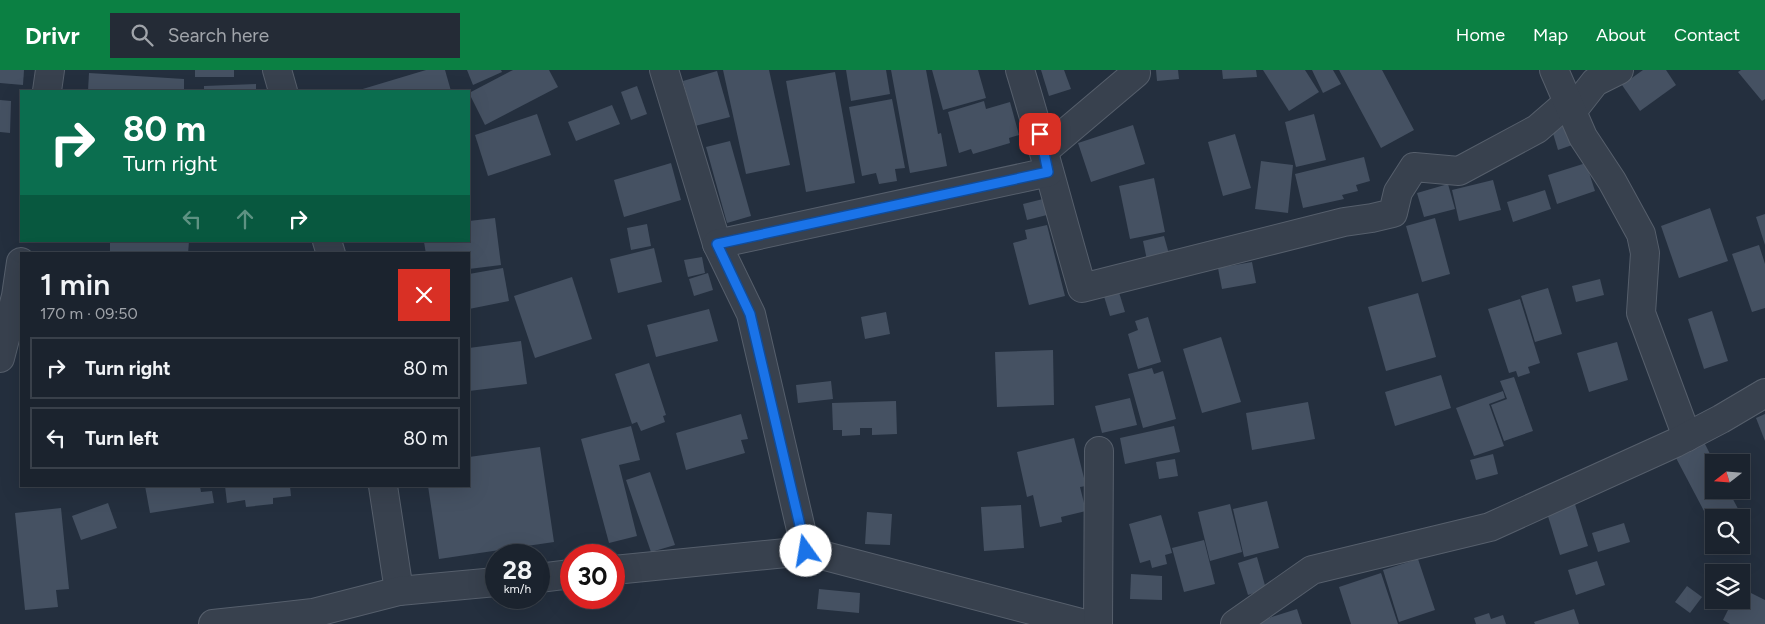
<!DOCTYPE html>
<html lang="en">
<head>
<meta charset="utf-8">
<style>
	body { margin:0; font-family:Figtree,sans-serif; background:#242b36; color:#f1f3f6; height:100vh; display:flex; flex-direction:column; font-size:19px; white-space:nowrap }
	* { box-sizing:border-box; margin:0 }
	p { font-size:16px; color:#a0a4aa }
	.icon { flex:none; width:28px; height:28px; fill:none; stroke:currentColor; stroke-width:2; stroke-linecap:round; stroke-linejoin:round }
	.map { position:relative; flex:1; overflow:hidden }
	.panel { position:absolute; left:20px; top:182px; width:450px; height:235px; display:flex; flex-direction:column; background:#1b232e; border-radius:0px; box-shadow:0 5px 20px #0002,0 0 0 1px #39404a }
	.panel>* { flex:none }
	.top-card { position:absolute; left:20px; top:20px; width:450px; height:152px; border-radius:0px; box-shadow:0 5px 20px #0002,0 0 0 1px #39404a; background:#0b6e4f; color:#fff; overflow:hidden }
	.needle { width:32px; rotate:253deg }
	.fabs { position:absolute; left:1705px; top:384px; display:grid; gap:10px }
	.fabs a { display:grid; place-items:center; width:45px; height:45px; border-radius:0px; background:#1b232e; box-shadow:0 5px 20px #0002,0 0 0 1px #39404a; font-size:25px }
	.speed { position:absolute; left:485px; top:474px; display:flex; gap:10px; font-size:25px; font-weight:700; text-align:center }
	.speed>* { display:grid; place-content:center; width:65px; height:65px; border-radius:50%; background:#1b232e; box-shadow:0 5px 20px #0002,0 0 0 1px #39404a; line-height:1 }
	.speed small { font-size:12px; font-weight:400 }
	.speed .limit { border:8px solid #d22; background:#fff; color:#111 }
	.pin { position:absolute; display:grid; place-items:center; width:42px; height:42px; color:#fff; margin:-21px; border-radius:10px; box-shadow:0 2px 8px #0006 }
	.me { position:absolute; width:55px; margin:-28px; rotate:347deg; stroke-linejoin:round; filter:drop-shadow(0 0 4px #0008) }
	.turn { display:flex; align-items:center; gap:18px; height:105px; padding:0 20px; font-size:22px }
	.turn .icon { width:65px; height:65px; stroke-width:2.5 }
	.turn b { display:block; font-size:35px; line-height:42px }
	.lanes { display:flex; align-items:center; height:48px; padding:0 20px; background:#0003; justify-content:center; gap:25px; direction:ltr }
	.lanes .off { opacity:.35 }
	.round { display:grid; place-items:center; flex:none; width:52px; height:52px; border-radius:0px; background:#242b36 }
	.headline { display:flex; align-items:center; justify-content:space-between; height:85px; padding:0 20px }
	h1 { font-size:30px; font-weight:600; line-height:38px }
	ul { padding:0; list-style:none }
	li { display:flex; align-items:center; gap:15px; height:62px; margin:0 10px 8px; padding:0 10px; border:2px solid #39404a; border-radius:0px }
	li div { flex:1 }
	li b { display:block; font-size:19px }
	li em { font-style:normal }
	header { display:flex; align-items:center; gap:30px; box-sizing:border-box; height:70px; padding:0 25px; background:#0b8043; color:#fff }
	header strong { font-size:24px }
	nav { display:flex; gap:28px; margin-inline-start:auto; font-size:18px }
	.search { width:350px; height:45px; background:#242b36; display:flex; align-items:center; gap:12px; box-sizing:border-box; padding:0 18px; border-radius:0px; color:#a0a4aa; font-size:19px }
	.map>svg:first-child { display:block }
</style>
</head>
<body>
<header>
<strong>Drivr</strong>
<div class="search"><svg class="icon" aria-label="search" viewBox="0 0 24 24"><circle cx="10" cy="10" r="6"/><path d="M15 15l6 6"/></svg>Search here</div>
<nav><a>Home</a><a>Map</a><a>About</a><a>Contact</a></nav>
</header>
<div class="map">
<svg width="1765" height="554" viewBox="0 0 1765 554">
	<rect width="100%" height="100%" fill="#242f3e"/>
	<g fill="#455162">
		<polygon points="0,0 24,0 23,15 0,13"/>
		<rect x="195" y="0" width="39" height="7"/>
		<polygon points="426,0 445,0 451,21 356,21"/>
		<polygon points="467,0 501,0 502,2 473,15"/>
		<polygon points="513,0 549,0 558,17 485,55 469,23"/>
		<polygon points="723,0 769,0 790,95 746,104"/>
		<polygon points="846,0 886,0 890,24 851,31"/>
		<polygon points="891,0 926,0 938,64 941,63 947,96 910,103"/>
		<polygon points="932,0 978,0 986,28 943,40"/>
		<polygon points="1041,0 1064,0 1071,19 1049,26"/>
		<polygon points="1156,0 1178,0 1179,9 1157,11"/>
		<polygon points="1222,0 1256,0 1257,7 1223,9"/>
		<polygon points="1263,0 1305,0 1319,22 1289,41"/>
		<polygon points="1312,0 1333,0 1341,14 1323,23"/>
		<polygon points="1339,0 1382,0 1414,60 1381,78"/>
		<polygon points="1643,0 1666,0 1676,15 1640,41 1622,15"/>
		<polygon points="1741,0 1765,0 1765,29 1762,31 1738,2"/>
		<polygon points="717,1 730,47 695,56 683,11"/>
		<polygon points="835,2 855,113 806,122 786,11"/>
		<polygon points="89,3 184,9 184,21 88,21"/>
		<polygon points="256,14 256,21 204,21 204,16"/>
		<polygon points="637,16 647,44 631,50 621,22"/>
		<polygon points="892,29 905,98 895,99 897,111 879,114 876,103 862,106 849,37"/>
		<polygon points="0,30 11,31 10,63 0,62"/>
		<polygon points="984,31 986,39 1010,32 1019,65 1009,68 1010,73 973,84 971,79 959,83 948,42"/>
		<polygon points="612,35 620,54 576,71 568,52"/>
		<polygon points="537,44 551,85 488,106 475,65"/>
		<polygon points="1314,44 1326,90 1296,97 1285,52"/>
		<polygon points="1572,54 1578,73 1558,80 1552,60"/>
		<polygon points="1133,55 1145,94 1091,112 1078,73"/>
		<polygon points="1235,64 1251,118 1223,126 1208,72"/>
		<polygon points="730,71 751,146 727,153 706,77"/>
		<polygon points="1364,87 1370,111 1356,115 1358,121 1342,125 1344,129 1303,138 1295,104"/>
		<polygon points="1261,91 1293,95 1288,143 1255,139"/>
		<polygon points="671,93 681,130 624,147 614,110"/>
		<polygon points="1586,93 1595,121 1557,134 1548,105"/>
		<polygon points="1154,108 1165,162 1130,169 1119,116"/>
		<polygon points="1493,110 1501,140 1459,151 1452,120"/>
		<polygon points="1448,114 1455,139 1424,147 1417,123"/>
		<polygon points="1545,120 1551,139 1513,152 1507,132"/>
		<polygon points="1047,128 1051,144 1027,150 1023,134"/>
		<polygon points="1710,138 1728,191 1679,208 1661,156"/>
		<polygon points="1765,144 1765,175 1756,147"/>
		<polygon points="495,148 501,195 469,199 469,184 426,184 424,172 469,171 469,151"/>
		<polygon points="1435,148 1450,204 1422,212 1406,156"/>
		<polygon points="647,154 651,176 631,180 627,158"/>
		<polygon points="1047,155 1065,226 1029,235 1013,173 1027,169 1025,160"/>
		<polygon points="1164,166 1169,184 1147,190 1143,171"/>
		<polygon points="110,171 189,171 188,184 110,181"/>
		<polygon points="1759,175 1765,194 1765,238 1752,242 1732,184"/>
		<polygon points="654,178 662,212 618,223 610,189"/>
		<polygon points="702,187 705,203 688,207 684,190"/>
		<polygon points="1252,192 1256,213 1222,219 1218,198"/>
		<polygon points="503,198 509,231 469,239 469,204"/>
		<polygon points="708,203 713,220 694,226 689,209"/>
		<polygon points="572,207 592,269 535,288 514,226"/>
		<polygon points="1600,209 1604,225 1576,232 1572,216"/>
		<polygon points="1548,218 1562,264 1535,272 1521,226"/>
		<polygon points="1118,219 1125,242 1110,246 1103,223"/>
		<polygon points="1418,223 1436,287 1386,301 1368,237"/>
		<polygon points="1520,229 1540,293 1528,297 1530,303 1518,307 1516,301 1509,303 1488,239"/>
		<polygon points="709,239 718,271 656,287 647,255"/>
		<polygon points="1712,241 1728,291 1704,299 1688,249"/>
		<polygon points="886,242 890,264 865,269 861,247"/>
		<polygon points="1148,247 1161,292 1138,299 1128,264 1138,260 1135,251"/>
		<polygon points="1221,267 1241,332 1202,343 1183,279"/>
		<polygon points="521,271 527,314 469,321 469,278"/>
		<polygon points="1617,272 1628,310 1589,322 1577,283"/>
		<polygon points="1053,280 1054,335 997,337 995,282"/>
		<polygon points="649,293 666,345 663,346 665,352 641,361 637,352 632,354 615,304"/>
		<polygon points="1152,298 1154,304 1163,301 1176,349 1143,358 1128,304"/>
		<polygon points="1441,305 1451,338 1395,356 1385,322"/>
		<polygon points="1514,307 1533,361 1504,371 1491,335 1507,329 1500,311"/>
		<polygon points="831,311 833,329 798,333 796,315"/>
		<polygon points="1503,321 1505,328 1489,334 1504,376 1474,386 1456,338"/>
		<polygon points="1130,328 1137,355 1102,363 1095,336"/>
		<polygon points="896,331 897,364 872,365 872,358 860,358 860,365 842,366 842,360 833,360 832,333"/>
		<polygon points="1308,332 1315,369 1252,380 1246,343"/>
		<polygon points="741,344 748,369 741,370 745,383 686,400 676,363"/>
		<polygon points="1765,344 1765,371 1756,348"/>
		<polygon points="631,356 640,390 619,395 637,466 609,473 581,369"/>
		<polygon points="1174,356 1180,382 1125,394 1120,368"/>
		<polygon points="1074,368 1086,416 1080,417 1086,441 1061,447 1062,452 1040,457 1033,425 1027,427 1017,382"/>
		<polygon points="1704,372 1714,392 1714,420 1728,420 1751,463 1741,468 1741,448 1714,448 1714,460 1675,386"/>
		<polygon points="540,377 554,472 439,489 428,416 469,416 469,387"/>
		<polygon points="1493,384 1498,404 1476,410 1470,390"/>
		<polygon points="1175,389 1178,406 1159,409 1156,392"/>
		<polygon points="650,402 675,475 651,482 626,410"/>
		<polygon points="145,416 200,416 201,422 212,421 214,433 150,443"/>
		<polygon points="225,416 290,416 291,426 273,428 273,434 246,437 245,430 227,433"/>
		<polygon points="1267,431 1279,478 1244,487 1233,439"/>
		<polygon points="1574,431 1588,476 1560,485 1546,440"/>
		<polygon points="108,433 117,458 81,470 72,446"/>
		<polygon points="1230,434 1242,482 1210,491 1198,442"/>
		<polygon points="1021,435 1024,478 984,481 981,437"/>
		<polygon points="61,438 69,519 56,520 58,537 25,540 15,443"/>
		<polygon points="867,442 892,444 890,475 865,474"/>
		<polygon points="1161,445 1172,483 1165,485 1167,494 1152,498 1150,490 1140,493 1129,454"/>
		<polygon points="1624,453 1630,472 1598,482 1592,463"/>
		<polygon points="1204,470 1215,514 1184,522 1172,478"/>
		<polygon points="1257,487 1266,519 1248,525 1238,493"/>
		<polygon points="1418,489 1435,540 1399,552 1383,500"/>
		<polygon points="1597,491 1605,515 1576,525 1568,500"/>
		<polygon points="1381,503 1398,554 1351,554 1339,517"/>
		<polygon points="1131,504 1162,506 1162,530 1130,529"/>
		<polygon points="1687,516 1702,527 1690,543 1675,532"/>
		<polygon points="1741,518 1765,530 1765,554 1730,554 1723,550 1733,530 1741,530"/>
		<polygon points="819,519 860,523 859,543 817,539"/>
		<polygon points="1297,539 1302,554 1257,554 1256,552"/>
		<polygon points="1574,539 1579,554 1535,554 1534,552"/>
		<polygon points="1489,543 1491,549 1503,545 1506,554 1476,554 1474,548"/>
	</g>
	<g fill="none" stroke-linecap="round" stroke-linejoin="round">
		<g stroke="#565f6c" stroke-width="30">
			<g id="minor">
				<polyline points="277,0 283,21"/>
				<polyline points="664,0 717,174 751,244 806,481"/>
				<path d="M1020 0C1042 72 1061 146 1082 218L1344 152 1372 148 1393 143 1398 122 1414 97 1459 101 1537 59 1567 33 1577 35 1595 12 1619 0"/>
				<polyline points="1554,0 1583,67 1612,111 1641,164 1645,183 1641,243 1687,367"/>
				<polyline points="47,21 50,0"/>
				<polyline points="1045,80 1136,3"/>
				<polyline points="327,171 331,184"/>
				<polyline points="717,174 1049,102"/>
				<polyline points="0,288 16,226 21,192"/>
				<polyline points="383,416 399,521"/>
				<polyline points="614,500 806,481 1085,554"/>
				<polyline points="539,508 571,504"/>
				<polyline points="213,554 313,543 399,521 496,512"/>
				<polyline points="1098,554 1099,381"/>
				<polyline points="1235,554 1312,500 1490,457 1675,373 1721,349 1765,323"/>
			</g>
		</g>
		<use href="#minor" stroke="#38414e" stroke-width="28"/>
	</g>
	<g fill="none" stroke-linecap="round" stroke-linejoin="round">
		<g stroke="#114b97" stroke-width="12">
			<polyline id="route" points="806,481 750,244 717,174 1048,102 1040,64"/>
		</g>
		<use href="#route" stroke="#1a73e8" stroke-width="9"/>
	</g>
</svg>
<div class="fabs">
<a><svg class="needle" viewBox="-14 -14 28 28"><path d="M0-13l5 13h-10z" fill="#e53935"/><path d="M0 13l5-13h-10z" fill="#a0a4aa"/></svg></a>
<a><svg class="icon" aria-label="search" viewBox="0 0 24 24"><circle cx="10" cy="10" r="6"/><path d="M15 15l6 6"/></svg></a>
<a><svg class="icon" aria-label="layers" viewBox="0 0 24 24"><path d="M12 4l9 5-9 5-9-5zM3 14l9 5 9-5"/></svg></a>
</div>
<div class="speed"><div>28<small>km/h</small></div><div class="limit">30</div></div>
<div class="pin" style="left:1040px;top:64px;background:#d93025"><svg class="icon" aria-label="arrive" viewBox="0 0 24 24"><path d="M6 21V4h12l-3 4 3 4H6"/></svg></div>
<svg class="me" style="left:806px;top:481px" viewBox="-20 -20 40 40"><circle r="19" fill="#fff"/><path d="M0-13L10 11 0 6-10 11z" fill="#1a73e8"/></svg>
<div class="top-card">
<div class="turn"><svg class="icon" aria-label="right" viewBox="0 0 24 24"><path d="M7 20v-9h11M14 6l5 5-5 5"/></svg><div><b>80 m</b>Turn right</div></div>
<div class="lanes"><svg class="icon off" aria-label="left" viewBox="0 0 24 24"><path d="M17 20v-9H6M10 6l-5 5 5 5"/></svg><svg class="icon off" aria-label="ahead" viewBox="0 0 24 24"><path d="M12 20V5M6 11l6-6 6 6"/></svg><svg class="icon" aria-label="right" viewBox="0 0 24 24"><path d="M7 20v-9h11M14 6l5 5-5 5"/></svg></div>
</div>
<section class="panel">
<div class="headline"><div><h1>1 min</h1><p>170 m · 09:50</p></div><a class="round" style="background:#d93025;color:#fff"><svg class="icon" aria-label="close" viewBox="0 0 24 24"><path d="M6 6l12 12M18 6L6 18"/></svg></a></div>
<ul>
<li><svg class="icon" aria-label="right" viewBox="0 0 24 24"><path d="M7 20v-9h11M14 6l5 5-5 5"/></svg><div><b>Turn right</b></div><em>80 m</em></li>
<li><svg class="icon" aria-label="left" viewBox="0 0 24 24"><path d="M17 20v-9H6M10 6l-5 5 5 5"/></svg><div><b>Turn left</b></div><em>80 m</em></li>
</ul>
</section>
</div>
</body>
</html>
